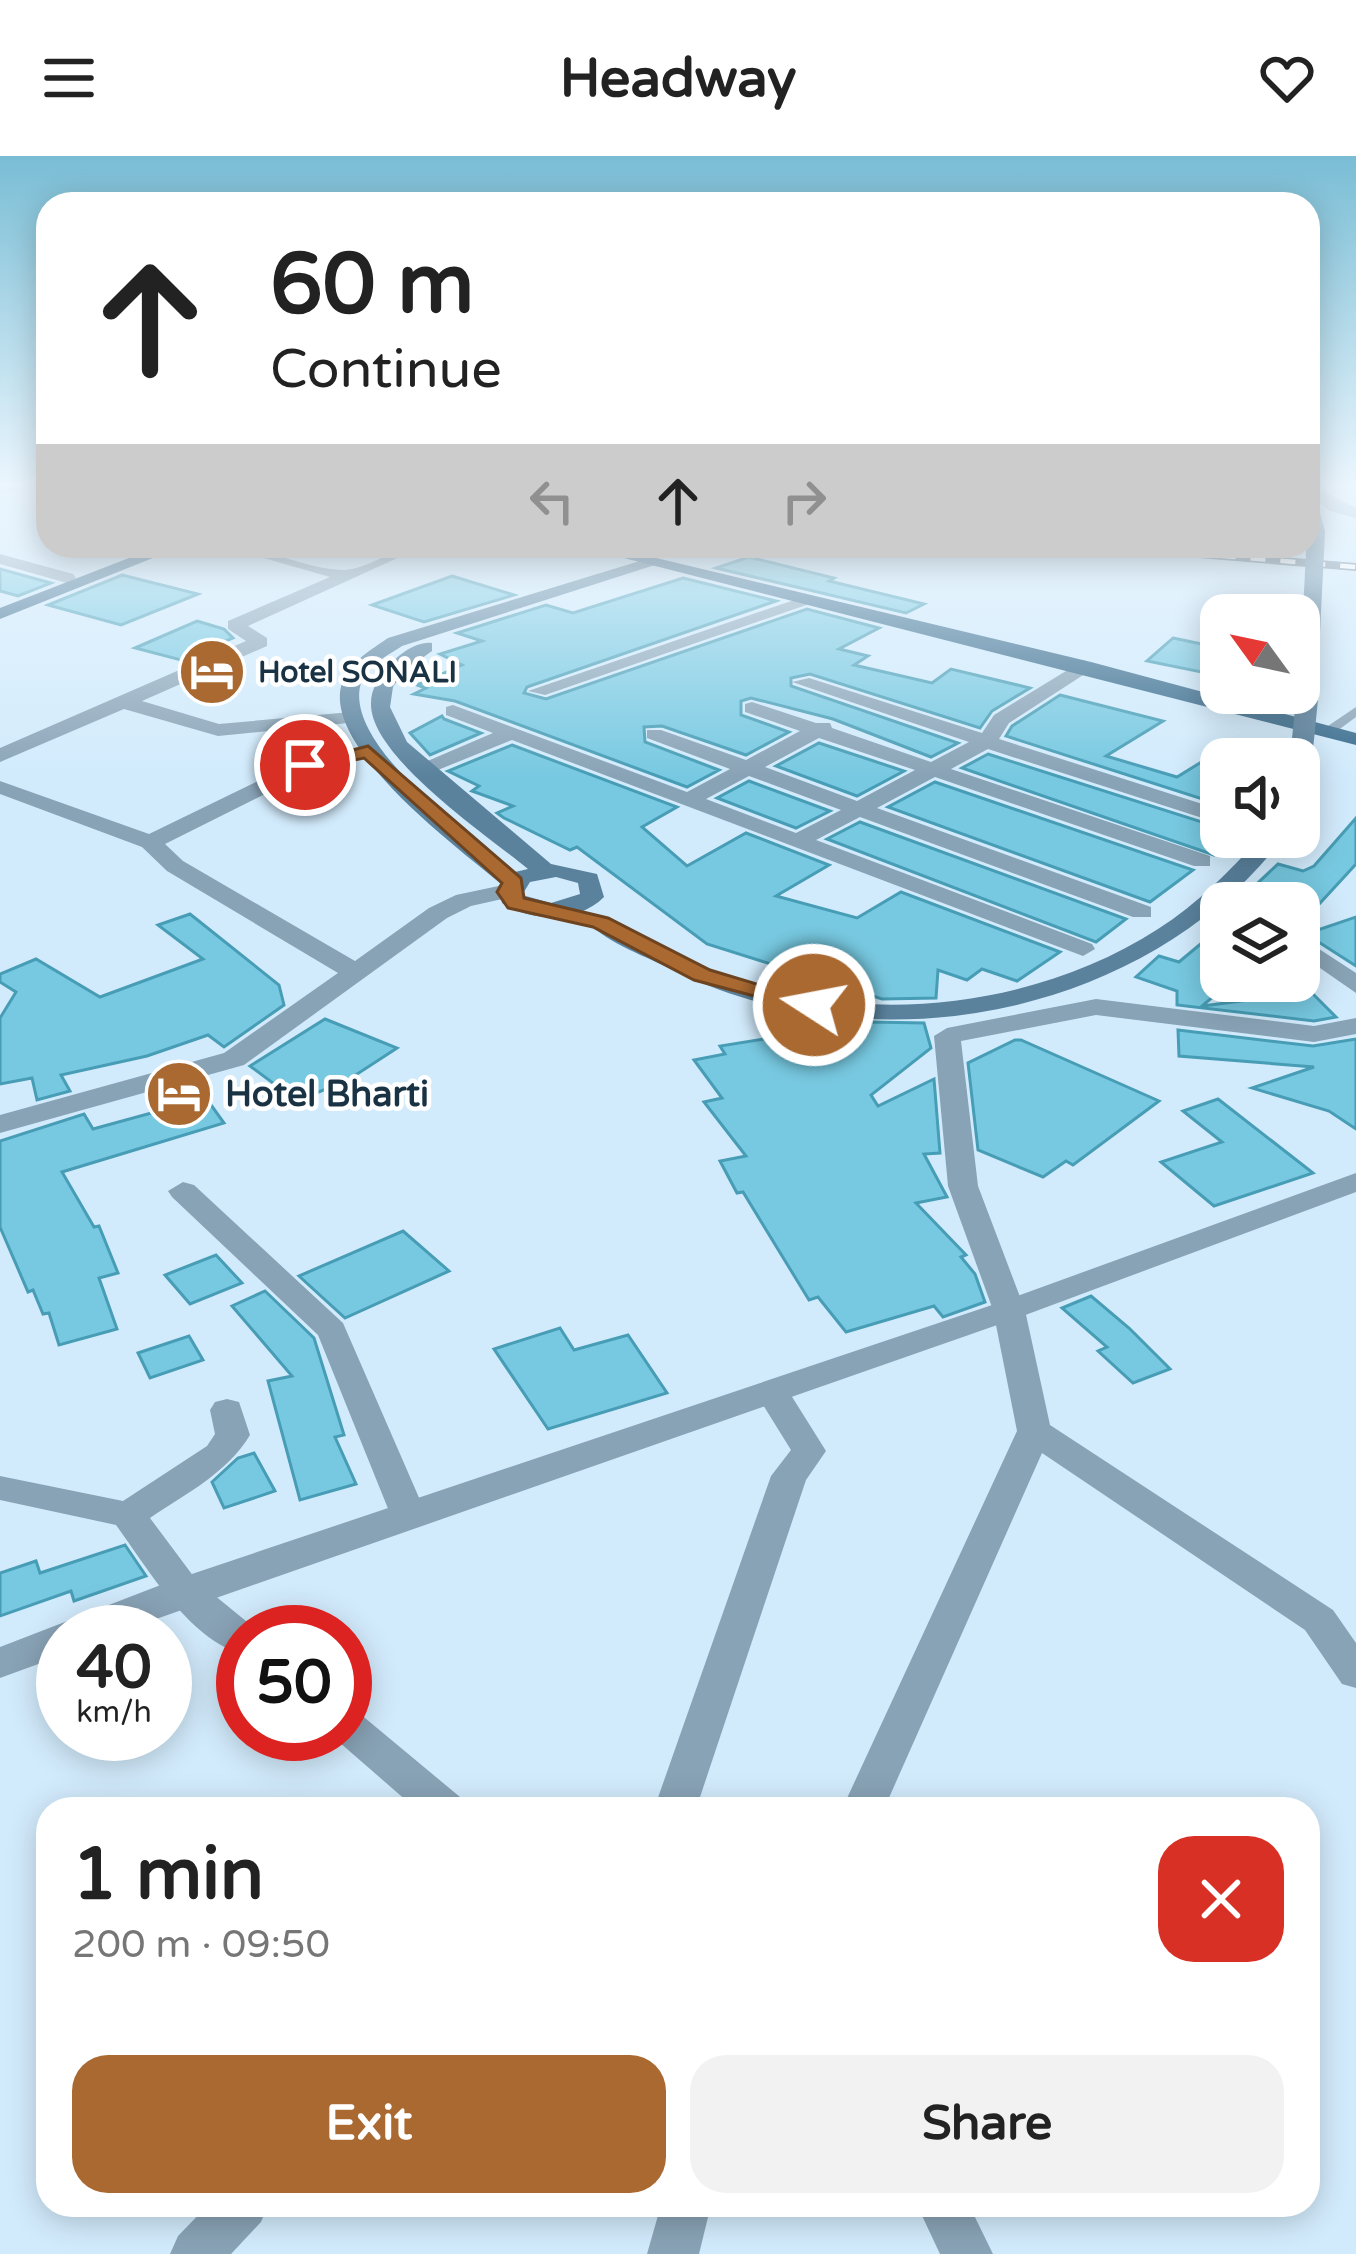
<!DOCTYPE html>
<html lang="en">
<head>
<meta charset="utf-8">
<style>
	body { margin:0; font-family:"Varela Round",sans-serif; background:#f2f2f2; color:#222; height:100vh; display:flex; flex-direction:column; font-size:45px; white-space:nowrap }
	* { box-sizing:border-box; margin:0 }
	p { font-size:39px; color:#767676 }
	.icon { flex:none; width:66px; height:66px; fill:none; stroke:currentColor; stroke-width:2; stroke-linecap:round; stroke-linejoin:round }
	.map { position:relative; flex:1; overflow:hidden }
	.details { position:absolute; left:36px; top:1641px; width:1284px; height:420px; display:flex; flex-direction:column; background:#fff; border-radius:36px; box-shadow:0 6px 30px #0003 }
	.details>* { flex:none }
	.hud { position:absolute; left:36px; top:36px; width:1284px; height:366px; border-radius:36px; box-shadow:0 6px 30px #0003; background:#fff; color:#222; overflow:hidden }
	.needle { width:78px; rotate:303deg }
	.fabs { position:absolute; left:1200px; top:438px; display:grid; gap:24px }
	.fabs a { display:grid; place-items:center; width:120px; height:120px; border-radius:24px; background:#fff; box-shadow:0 6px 30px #0003; font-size:60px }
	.speed { position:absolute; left:36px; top:1449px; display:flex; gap:24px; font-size:60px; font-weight:700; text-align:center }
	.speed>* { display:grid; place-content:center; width:156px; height:156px; border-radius:50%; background:#fff; box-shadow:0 6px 30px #0003; line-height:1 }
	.speed small { font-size:30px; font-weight:400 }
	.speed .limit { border:18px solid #d22; background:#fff; color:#111 }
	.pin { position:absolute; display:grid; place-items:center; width:102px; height:102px; color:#fff; margin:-51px; border:6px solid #fff; border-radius:50%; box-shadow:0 3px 12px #0007 }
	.me { position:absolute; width:132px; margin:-66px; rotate:281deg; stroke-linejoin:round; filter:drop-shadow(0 0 9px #0008) }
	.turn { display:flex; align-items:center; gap:42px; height:252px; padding:0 36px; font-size:54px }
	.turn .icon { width:156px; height:156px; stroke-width:2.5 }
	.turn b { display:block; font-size:84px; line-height:102px }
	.lanes { display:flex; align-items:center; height:114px; padding:0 36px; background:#0003; justify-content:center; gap:60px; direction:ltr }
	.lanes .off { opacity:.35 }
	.round { display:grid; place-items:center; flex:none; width:126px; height:126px; border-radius:36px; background:#f2f2f2 }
	.head { display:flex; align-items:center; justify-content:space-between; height:204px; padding:0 36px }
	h1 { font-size:72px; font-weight:700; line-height:90px }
	.cta { display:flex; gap:24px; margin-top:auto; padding:24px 36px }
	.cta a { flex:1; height:138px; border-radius:36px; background:#a96931; color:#fff; font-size:48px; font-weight:700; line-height:138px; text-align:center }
	.cta a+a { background:#f2f2f2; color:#222 }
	header { display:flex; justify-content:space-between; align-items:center; height:156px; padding:0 36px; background:#fff; font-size:54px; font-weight:700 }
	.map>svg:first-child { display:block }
</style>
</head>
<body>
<header><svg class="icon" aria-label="menu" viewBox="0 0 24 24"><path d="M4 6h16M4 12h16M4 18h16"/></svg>Headway<svg class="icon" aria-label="heart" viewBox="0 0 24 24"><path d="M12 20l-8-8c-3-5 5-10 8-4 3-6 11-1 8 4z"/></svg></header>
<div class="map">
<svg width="1356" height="2098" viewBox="0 0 1356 2098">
	<rect width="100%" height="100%" fill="#d2ebfc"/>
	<g fill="#77c9e1" stroke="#479db5" stroke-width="3">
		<polygon points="749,401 834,422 829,425 924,448 906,457 716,412"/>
		<polygon points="0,413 51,427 18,440 0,435"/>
		<polygon points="122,419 198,438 121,469 48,449"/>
		<polygon points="452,420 514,439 424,466 372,449"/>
		<polygon points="683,422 776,445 527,531 524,537 546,543 807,453 879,472 839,493 868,500 854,509 932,527 951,513 1030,532 992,555 980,572 810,518 791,522 791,530 958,587 931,601 833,563 751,542 741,545 741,559 789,576 746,599 662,570 644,571 645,586 719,614 687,631 455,545 414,538 426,532 417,529 462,509 440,498 482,485 457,477 546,449 573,457"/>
		<polygon points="197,465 224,473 233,482 181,504 135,492"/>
		<polygon points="1173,482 1221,492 1221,520 1147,505"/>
		<polygon points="1060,539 1163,565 1106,600 1177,621 1221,594 1221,649 1006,580 1012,570"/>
		<polygon points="442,560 444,563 481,577 430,599 410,577"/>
		<polygon points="819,587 904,615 857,640 776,610"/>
		<polygon points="512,589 677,651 642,671 687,710 746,677 829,709 776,740 857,762 901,736 1060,796 1017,825 982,813 967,824 938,814 936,842 882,843 707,788 577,691 570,694 504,662 497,657 513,650 472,635 479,630 448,615"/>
		<polygon points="988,598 1221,672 1221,684 1212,692 1220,694 1214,699 962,612"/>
		<polygon points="749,625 830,655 796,672 717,642"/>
		<polygon points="935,626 1193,714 1150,746 888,651"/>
		<polygon points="1356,662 1356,708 1310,758 1299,754 1299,747 1245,739 1278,708 1303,715 1314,710"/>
		<polygon points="860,666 1126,763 1096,786 827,683"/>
		<polygon points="190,758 279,829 284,849 224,891 208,879 147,900 61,919 70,935 37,944 32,922 0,928 0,862 16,836 0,826 0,818 36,803 100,841 203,803 158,769"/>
		<polygon points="1356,761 1356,810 1306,778"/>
		<polygon points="1221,771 1221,834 1202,850 1311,836 1336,861 1314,865 1177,849 1177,835 1136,821 1159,800 1179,806"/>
		<polygon points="325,863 397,892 348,924 297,945 250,910"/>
		<polygon points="869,866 924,867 931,892 871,939 878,950 934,923 940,997 924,998 947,1041 916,1047 966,1099 961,1101 975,1118 985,1146 943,1161 934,1150 846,1176 818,1141 809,1144 743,1036 737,1037 720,1005 746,1000 704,946 722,942 694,904 725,898 720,890"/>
		<polygon points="1178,874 1313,890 1356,883 1356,973 1329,955 1252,932 1314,911 1179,900"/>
		<polygon points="1015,884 1021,884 1159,945 1073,1009 1066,1005 1043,1021 978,994 968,907"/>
		<polygon points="206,942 224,967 62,1016 94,1071 99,1070 118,1117 99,1122 117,1173 59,1189 49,1157 43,1158 33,1134 28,1136 0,1071 0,985 84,958 93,973"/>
		<polygon points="1218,943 1313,1017 1214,1050 1161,1006 1222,986 1183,955"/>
		<polygon points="403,1075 449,1115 345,1162 299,1120"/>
		<polygon points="216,1099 242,1127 190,1148 165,1119"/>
		<polygon points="265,1135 314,1182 344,1279 335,1281 356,1328 300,1344 268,1225 292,1220 232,1150"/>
		<polygon points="1091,1140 1129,1172 1170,1213 1133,1227 1098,1195 1107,1191 1062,1152"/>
		<polygon points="560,1172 574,1194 628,1179 667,1237 548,1273 494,1193"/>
		<polygon points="189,1180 203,1204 150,1222 138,1197"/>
		<polygon points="254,1297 275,1335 224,1352 212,1326 238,1302"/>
		<polygon points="125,1389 146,1420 74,1445 71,1435 0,1460 0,1417 36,1405 40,1417"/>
	</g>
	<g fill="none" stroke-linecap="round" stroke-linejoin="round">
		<polygon fill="#89a3b6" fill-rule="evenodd" points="1356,551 1356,561 1333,578 1325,578 1325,572"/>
		<g fill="#89a3b6" fill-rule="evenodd">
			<polygon points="40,327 37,330 0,339 0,329"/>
			<polygon points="1308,327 1356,352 1356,362 1330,355 1308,338"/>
			<path d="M222 390C265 390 304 413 343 414 368 414 393 390 424 390L248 470 267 482V490L142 545 219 568 351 556 361 562 358 566 218 580 124 553 0 606V592L246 485 228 473V465L330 421Z"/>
			<polygon points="0,398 73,418 76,422 67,427 0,408"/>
			<polygon points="803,441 818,445 545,539 528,535"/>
			<path d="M1084 504 1094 510 1091 514 1009 567 999 583 1221 654V668L988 593 951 613 1210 700V710H1194L935 621 877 652 1151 751V761H1133L860 661 816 684 1092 788 1095 793 1083 800 512 584 428 618 409 613 493 577 446 559V551L453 549 687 636 730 613 647 582V574H661L746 604 800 575 745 556V548L752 546 816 567H830L832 572 931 606 969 586 792 526 809 522 982 577 994 559ZM819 582 915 614 857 645 765 611ZM749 620 841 654 796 677 706 643Z"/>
			<polygon points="368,589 378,595 375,599 313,614 165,688 183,705 355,805 429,752 456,739 508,728 516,730 516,740 471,750 447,762 244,909 0,977 0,959 224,897 338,817 167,715 142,691 0,638 0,625 149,678 299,605"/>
			<polygon points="1316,791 1356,817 1356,837 1307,803 1307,793"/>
			<polygon points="1096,843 1314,870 1356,862 1356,878 1314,886 1096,859 961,885 978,1030 1025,1154 1050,1269 1333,1454 1356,1487 1356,1532 1342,1528 1305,1474 1042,1297 884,1653 842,1653 1017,1275 993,1154 948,1030 934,880 947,872"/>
			<polygon points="183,1026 194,1029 343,1167 427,1360 422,1369 409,1373 396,1369 391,1360 318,1179 172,1041 168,1035"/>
			<polygon points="772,1225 784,1228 826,1295 806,1324 696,1653 654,1653 771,1320 791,1294 755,1236 760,1228"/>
			<path d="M227 1243 239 1246 250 1279C227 1317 187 1337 150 1362L197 1425 257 1474 243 1476V1499C187 1481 149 1414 116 1369L0 1344V1320L123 1345 207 1290 215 1278 210 1254 215 1246Z"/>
			<polygon points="345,1552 359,1557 460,1641 466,1653 416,1653 331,1579 345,1578"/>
			<polygon points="208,2049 268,2049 261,2066 231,2098 170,2098 178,2080"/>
			<polygon points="661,2049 711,2049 699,2098 647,2098"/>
			<polygon points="917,2049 969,2049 993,2098 940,2098"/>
		</g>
		<polygon fill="#89a3b6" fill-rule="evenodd" points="1356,1017 1356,1036 1020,1161 119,1476 63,1476 63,1499 0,1522 0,1491 171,1425 998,1147"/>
		<g fill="#5a829d" fill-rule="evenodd">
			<path d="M643 404 658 408 402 490C387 500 367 510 361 527 342 589 473 681 515 716L528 713C489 681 369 600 371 547 371 533 378 524 386 514 396 500 415 485 432 487V495L404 515 393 531 390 551 407 586 551 708 597 718 604 741C577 768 532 766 502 747L500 727C457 691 321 591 342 527 349 506 371 494 388 482ZM556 721 578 727 580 738 551 747 522 739 530 726Z"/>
			<path d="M1261 681H1284C1148 860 876 913 675 815 648 801 608 788 588 766L591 761H609C655 785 700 812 750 828 883 869 1042 848 1158 773 1198 748 1229 715 1261 681Z"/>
		</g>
		<g fill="#376a8b" fill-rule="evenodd">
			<polygon points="160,390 183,390 0,463 0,452"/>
			<polygon points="577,390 606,390 1091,506 1356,577 1356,589"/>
		</g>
		<g stroke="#587283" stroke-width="8">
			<polyline id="rail" points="1101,390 1356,411"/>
		</g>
		<use href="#rail" stroke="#fff" stroke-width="4.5" stroke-dasharray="15" stroke-linecap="butt"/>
		<polyline stroke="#5a829d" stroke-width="18" points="1308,536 1316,376 1308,348"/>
		<polyline stroke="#5a829d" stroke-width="22" points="1299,623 1308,533"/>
	</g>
	<linearGradient id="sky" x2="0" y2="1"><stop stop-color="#79bdd5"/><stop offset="0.53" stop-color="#ebf6fe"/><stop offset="1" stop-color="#ebf6fe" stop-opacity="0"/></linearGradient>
	<rect width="1356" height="621" fill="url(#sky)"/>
	<polygon fill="#a96931" stroke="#6e4420" stroke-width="3" points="368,590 521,722 524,742 608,762 710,814 826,849 814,856 694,824 593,771 508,752 497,736 502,727 364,602 305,614 296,609"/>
	<defs>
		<g id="hotel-disc" transform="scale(3.45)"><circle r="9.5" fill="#a96931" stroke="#fff"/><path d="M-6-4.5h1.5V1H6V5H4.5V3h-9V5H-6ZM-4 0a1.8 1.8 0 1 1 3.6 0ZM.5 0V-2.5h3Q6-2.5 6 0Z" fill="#fff"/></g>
	</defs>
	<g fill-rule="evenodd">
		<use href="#hotel-disc" x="212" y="516"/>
		<use href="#hotel-disc" x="179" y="938"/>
	</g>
	<g text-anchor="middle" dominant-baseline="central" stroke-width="9" stroke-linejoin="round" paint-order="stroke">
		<g font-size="30" font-weight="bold" fill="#193344" stroke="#fff" text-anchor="start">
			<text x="258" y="516">Hotel SONALI</text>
		</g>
		<g font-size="36" font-weight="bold" fill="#193344" stroke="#fff" text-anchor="start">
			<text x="225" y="938">Hotel Bharti</text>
		</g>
	</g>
</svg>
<div class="fabs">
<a><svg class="needle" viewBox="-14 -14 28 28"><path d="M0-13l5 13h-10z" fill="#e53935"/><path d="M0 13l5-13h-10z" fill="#767676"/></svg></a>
<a><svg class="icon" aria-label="sound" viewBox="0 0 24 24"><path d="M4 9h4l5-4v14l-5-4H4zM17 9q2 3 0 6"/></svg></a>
<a><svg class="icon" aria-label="layers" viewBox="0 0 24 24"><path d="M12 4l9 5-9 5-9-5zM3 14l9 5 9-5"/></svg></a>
</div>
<div class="speed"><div>40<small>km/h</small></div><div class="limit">50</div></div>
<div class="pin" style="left:305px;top:609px;background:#d93025"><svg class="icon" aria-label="arrive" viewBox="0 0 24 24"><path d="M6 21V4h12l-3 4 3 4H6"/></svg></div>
<svg class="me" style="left:814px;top:849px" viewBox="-20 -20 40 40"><circle r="17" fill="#a96931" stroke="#fff" stroke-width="3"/><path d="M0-11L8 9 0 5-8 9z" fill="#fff"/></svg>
<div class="hud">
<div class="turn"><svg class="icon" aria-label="ahead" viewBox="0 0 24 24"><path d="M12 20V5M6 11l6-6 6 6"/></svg><div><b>60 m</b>Continue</div></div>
<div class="lanes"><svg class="icon off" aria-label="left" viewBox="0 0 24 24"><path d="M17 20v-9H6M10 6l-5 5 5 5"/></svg><svg class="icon" aria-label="ahead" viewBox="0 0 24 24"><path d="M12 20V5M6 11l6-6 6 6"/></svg><svg class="icon off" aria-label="right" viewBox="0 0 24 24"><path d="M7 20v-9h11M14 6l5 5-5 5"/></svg></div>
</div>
<section class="details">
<div class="head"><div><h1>1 min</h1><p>200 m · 09:50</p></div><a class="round" style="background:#d93025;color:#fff"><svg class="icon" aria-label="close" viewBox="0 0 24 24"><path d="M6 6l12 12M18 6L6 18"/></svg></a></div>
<div class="cta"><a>Exit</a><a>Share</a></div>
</section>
</div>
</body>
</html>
